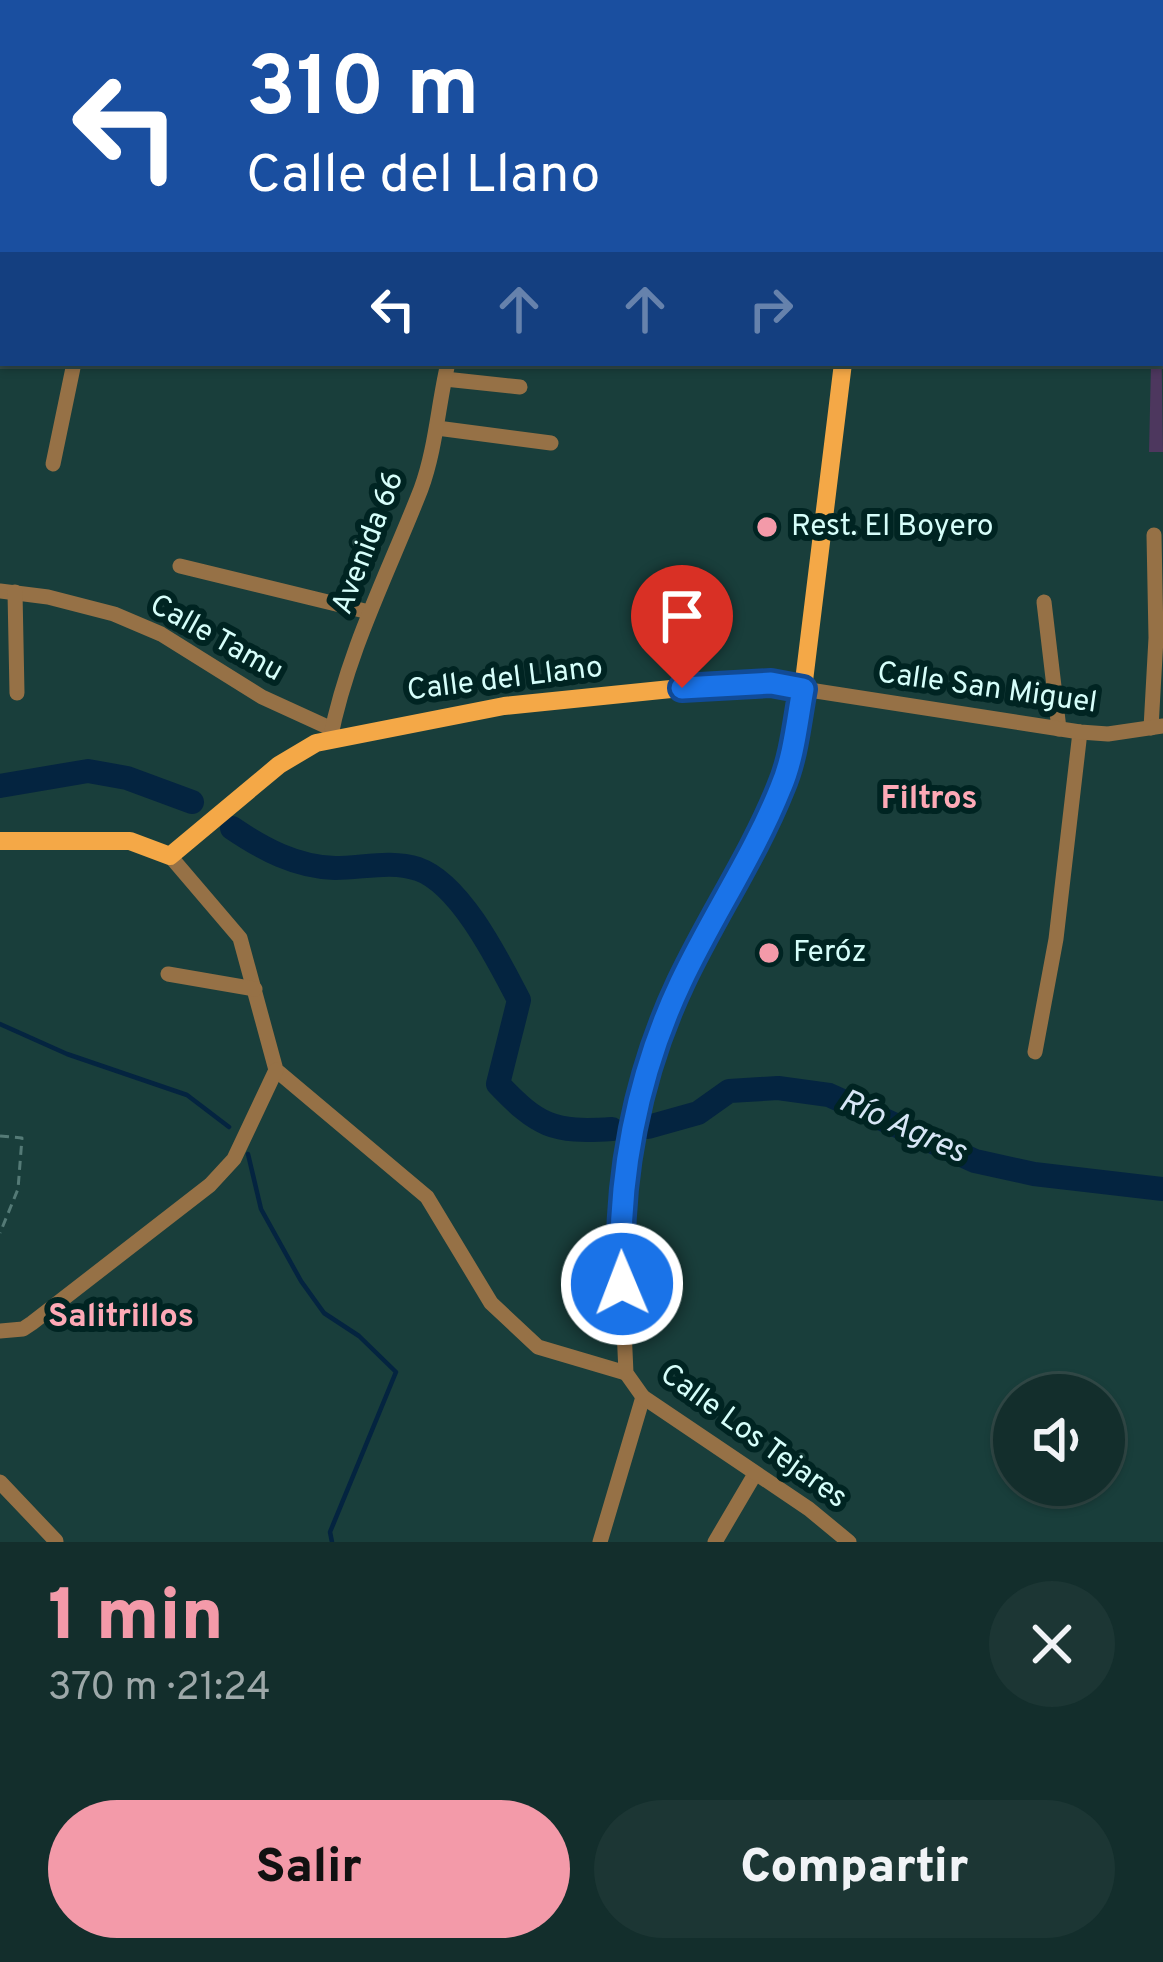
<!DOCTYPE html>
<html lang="es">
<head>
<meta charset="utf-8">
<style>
	body { margin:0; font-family:Overpass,sans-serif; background:#1c3634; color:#f1f3f6; height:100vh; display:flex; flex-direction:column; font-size:45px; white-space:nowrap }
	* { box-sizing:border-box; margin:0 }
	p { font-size:39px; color:#9da8a9 }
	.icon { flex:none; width:66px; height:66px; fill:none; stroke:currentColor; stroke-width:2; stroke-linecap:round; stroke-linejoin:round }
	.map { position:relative; height:1542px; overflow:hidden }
	.drawer { display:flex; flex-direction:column; background:#132e2c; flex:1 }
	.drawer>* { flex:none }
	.top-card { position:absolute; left:0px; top:0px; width:1164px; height:366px; box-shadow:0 3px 9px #0004,0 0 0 3px #324a48; background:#1a4fa0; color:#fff; overflow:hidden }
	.controls { position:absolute; left:993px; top:1374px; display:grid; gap:24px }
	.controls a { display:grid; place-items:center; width:132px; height:132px; border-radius:50%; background:#132e2c; box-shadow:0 3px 9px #0004,0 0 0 3px #324a48; font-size:60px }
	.pin { position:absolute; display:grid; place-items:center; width:102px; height:102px; color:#fff; margin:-123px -51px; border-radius:50% 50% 50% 0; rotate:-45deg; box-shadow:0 0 12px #0007 }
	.pin .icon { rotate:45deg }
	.me { position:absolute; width:132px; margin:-66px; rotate:359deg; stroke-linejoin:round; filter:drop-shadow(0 0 9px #0008) }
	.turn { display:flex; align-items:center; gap:42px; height:252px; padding:0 48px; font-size:54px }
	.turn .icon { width:156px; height:156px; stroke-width:2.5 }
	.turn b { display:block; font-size:84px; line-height:102px }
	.lanes { display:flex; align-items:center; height:114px; padding:0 48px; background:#0003; justify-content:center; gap:60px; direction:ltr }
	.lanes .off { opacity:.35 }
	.round { display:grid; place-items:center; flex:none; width:126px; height:126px; border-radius:63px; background:#1c3634 }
	.summary { display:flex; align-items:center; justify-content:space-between; height:204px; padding:0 48px }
	h1 { font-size:72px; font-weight:800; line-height:90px; color:#f39aa9 }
	.cta { display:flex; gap:24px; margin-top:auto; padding:24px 48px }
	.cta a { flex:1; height:138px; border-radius:72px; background:#f39aa9; color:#111; font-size:48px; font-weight:800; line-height:138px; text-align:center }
	.cta a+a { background:#1c3634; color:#f1f3f6 }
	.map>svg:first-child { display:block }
</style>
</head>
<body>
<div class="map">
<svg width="1163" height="1542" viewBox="0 0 1163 1542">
	<rect width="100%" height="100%" fill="#193e3b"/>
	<polygon fill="#4d375e" points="1161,322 1163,452 1149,452 1151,363 1161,363"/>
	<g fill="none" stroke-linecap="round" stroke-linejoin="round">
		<g stroke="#042440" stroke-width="4.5">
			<polyline points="0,1024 67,1054 187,1095 229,1127"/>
			<polyline points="248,1154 261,1209 301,1281 324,1313 359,1336 396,1372 330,1532 332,1542"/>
		</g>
		<g stroke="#042440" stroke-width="24">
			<polyline points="0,786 88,771 127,778 192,802"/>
			<path d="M232 828C263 849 296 867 335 868 363 868 390 860 418 869 461 884 499 962 519 1000L498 1084C538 1126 553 1133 612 1129"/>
			<polyline points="648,1127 698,1113 729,1091 778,1088 829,1095 975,1161 1034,1174 1163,1189"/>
		</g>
		<polyline stroke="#547a76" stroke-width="3" stroke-dasharray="9 6" stroke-linecap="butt" points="0,1136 22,1138 18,1189 0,1233"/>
		<g stroke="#967146" stroke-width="15">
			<polyline points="397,0 398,3"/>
			<polyline points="504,0 504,3"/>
			<polyline points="100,3 101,0"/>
			<polyline points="605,3 606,0"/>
			<polyline points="686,3 686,0"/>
			<polyline points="1090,3 1091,0"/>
			<polyline points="1161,109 1163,110"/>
			<polyline points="0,255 3,249"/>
			<polyline points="0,268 3,267"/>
			<polyline points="1161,309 1163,309"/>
			<polyline points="445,379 520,387"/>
			<polyline points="437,428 551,443"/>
			<polyline points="53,464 74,363"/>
			<polyline points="180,566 369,612"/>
			<polyline points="0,591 48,597 114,614 161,634 262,697 332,729"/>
			<polyline points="15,592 17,693"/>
			<polyline points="1044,602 1059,729"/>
			<polyline points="1151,728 1156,638 1154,535"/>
			<path d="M330 740C347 652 389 571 421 489 436 448 438 405 448 363"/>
			<polyline points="170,856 240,938 276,1070 427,1197 491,1303 538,1347 626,1373"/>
			<polyline points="168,974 255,989"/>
			<polyline points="1035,1052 1056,939 1080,732"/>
			<polyline points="0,1331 23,1329 32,1323 210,1185 234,1159 276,1070"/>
			<polyline points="0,1482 56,1541"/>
			<polyline points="600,1542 643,1397"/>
			<polyline points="715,1542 755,1474"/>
			<polyline points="849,1542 809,1509 643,1397 626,1373 620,1239 628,1156 648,1066 680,983 749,857 783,784 803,689 1080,732 1108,734 1163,726"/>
		</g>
		<g stroke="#f4a847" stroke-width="18">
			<polyline points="891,3 891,0"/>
			<polyline points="0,841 130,841 170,856 279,765 316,743 504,706 720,684 771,683 803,689 843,363"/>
		</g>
	</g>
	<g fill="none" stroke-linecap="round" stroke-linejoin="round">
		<g stroke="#114b97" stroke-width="30">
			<path id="route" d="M622 1284C616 1182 637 1075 681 982 712 916 754 855 781 787 794 757 797 721 803 689L771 683 682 688"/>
		</g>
		<use href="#route" stroke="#1a73e8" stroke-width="21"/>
	</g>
	<g fill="#f39aa9" stroke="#002422" stroke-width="4.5">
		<circle cx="767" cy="527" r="12"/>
		<circle cx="769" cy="953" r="12"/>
	</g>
	<g text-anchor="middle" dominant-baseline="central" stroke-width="12" stroke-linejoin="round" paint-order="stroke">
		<g font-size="30" fill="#d6fefa" stroke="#002422" text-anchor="start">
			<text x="791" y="527">Rest. El Boyero</text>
			<text x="793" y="953">Feróz</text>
		</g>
		<g font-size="30" fill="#d6fefa" stroke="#002422">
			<text transform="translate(369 543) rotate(-69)">Avenida 66</text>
			<text transform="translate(216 639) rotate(29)">Calle Tamu</text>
			<text transform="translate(505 680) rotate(-7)">Calle del Llano</text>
			<text transform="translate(987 689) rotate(8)">Calle San Miguel</text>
			<text transform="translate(753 1437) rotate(36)">Calle Los Tejares</text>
		</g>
		<g font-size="33" font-weight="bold" fill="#fda9b6" stroke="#002422">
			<text x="929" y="800">Filtros</text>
			<text x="121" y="1318">Salitrillos</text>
		</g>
		<g font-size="33" font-style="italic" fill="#d7e6f6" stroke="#002422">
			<text transform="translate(902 1128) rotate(24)">Río Agres</text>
		</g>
	</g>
</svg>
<div class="controls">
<a><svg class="icon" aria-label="sound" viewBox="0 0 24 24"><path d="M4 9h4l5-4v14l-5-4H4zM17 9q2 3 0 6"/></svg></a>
</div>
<div class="pin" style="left:682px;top:688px;background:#d93025"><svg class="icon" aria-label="arrive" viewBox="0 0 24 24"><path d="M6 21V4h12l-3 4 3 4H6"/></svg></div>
<svg class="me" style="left:622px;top:1284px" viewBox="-20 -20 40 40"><circle r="17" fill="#1a73e8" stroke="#fff" stroke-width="3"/><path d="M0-11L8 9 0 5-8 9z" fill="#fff"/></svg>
<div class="top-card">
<div class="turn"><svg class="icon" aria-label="left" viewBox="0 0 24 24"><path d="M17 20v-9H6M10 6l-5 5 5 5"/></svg><div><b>310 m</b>Calle del Llano</div></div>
<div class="lanes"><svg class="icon" aria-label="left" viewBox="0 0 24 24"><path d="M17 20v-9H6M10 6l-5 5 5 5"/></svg><svg class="icon off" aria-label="ahead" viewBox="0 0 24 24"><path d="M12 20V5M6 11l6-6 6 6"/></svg><svg class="icon off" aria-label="ahead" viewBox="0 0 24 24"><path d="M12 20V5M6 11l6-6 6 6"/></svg><svg class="icon off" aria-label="right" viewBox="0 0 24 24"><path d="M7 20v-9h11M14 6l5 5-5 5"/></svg></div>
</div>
</div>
<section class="drawer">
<div class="summary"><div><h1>1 min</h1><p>370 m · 21:24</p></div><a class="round"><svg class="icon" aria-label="close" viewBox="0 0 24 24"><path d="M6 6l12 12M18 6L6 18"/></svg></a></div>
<div class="cta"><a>Salir</a><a>Compartir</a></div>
</section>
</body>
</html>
